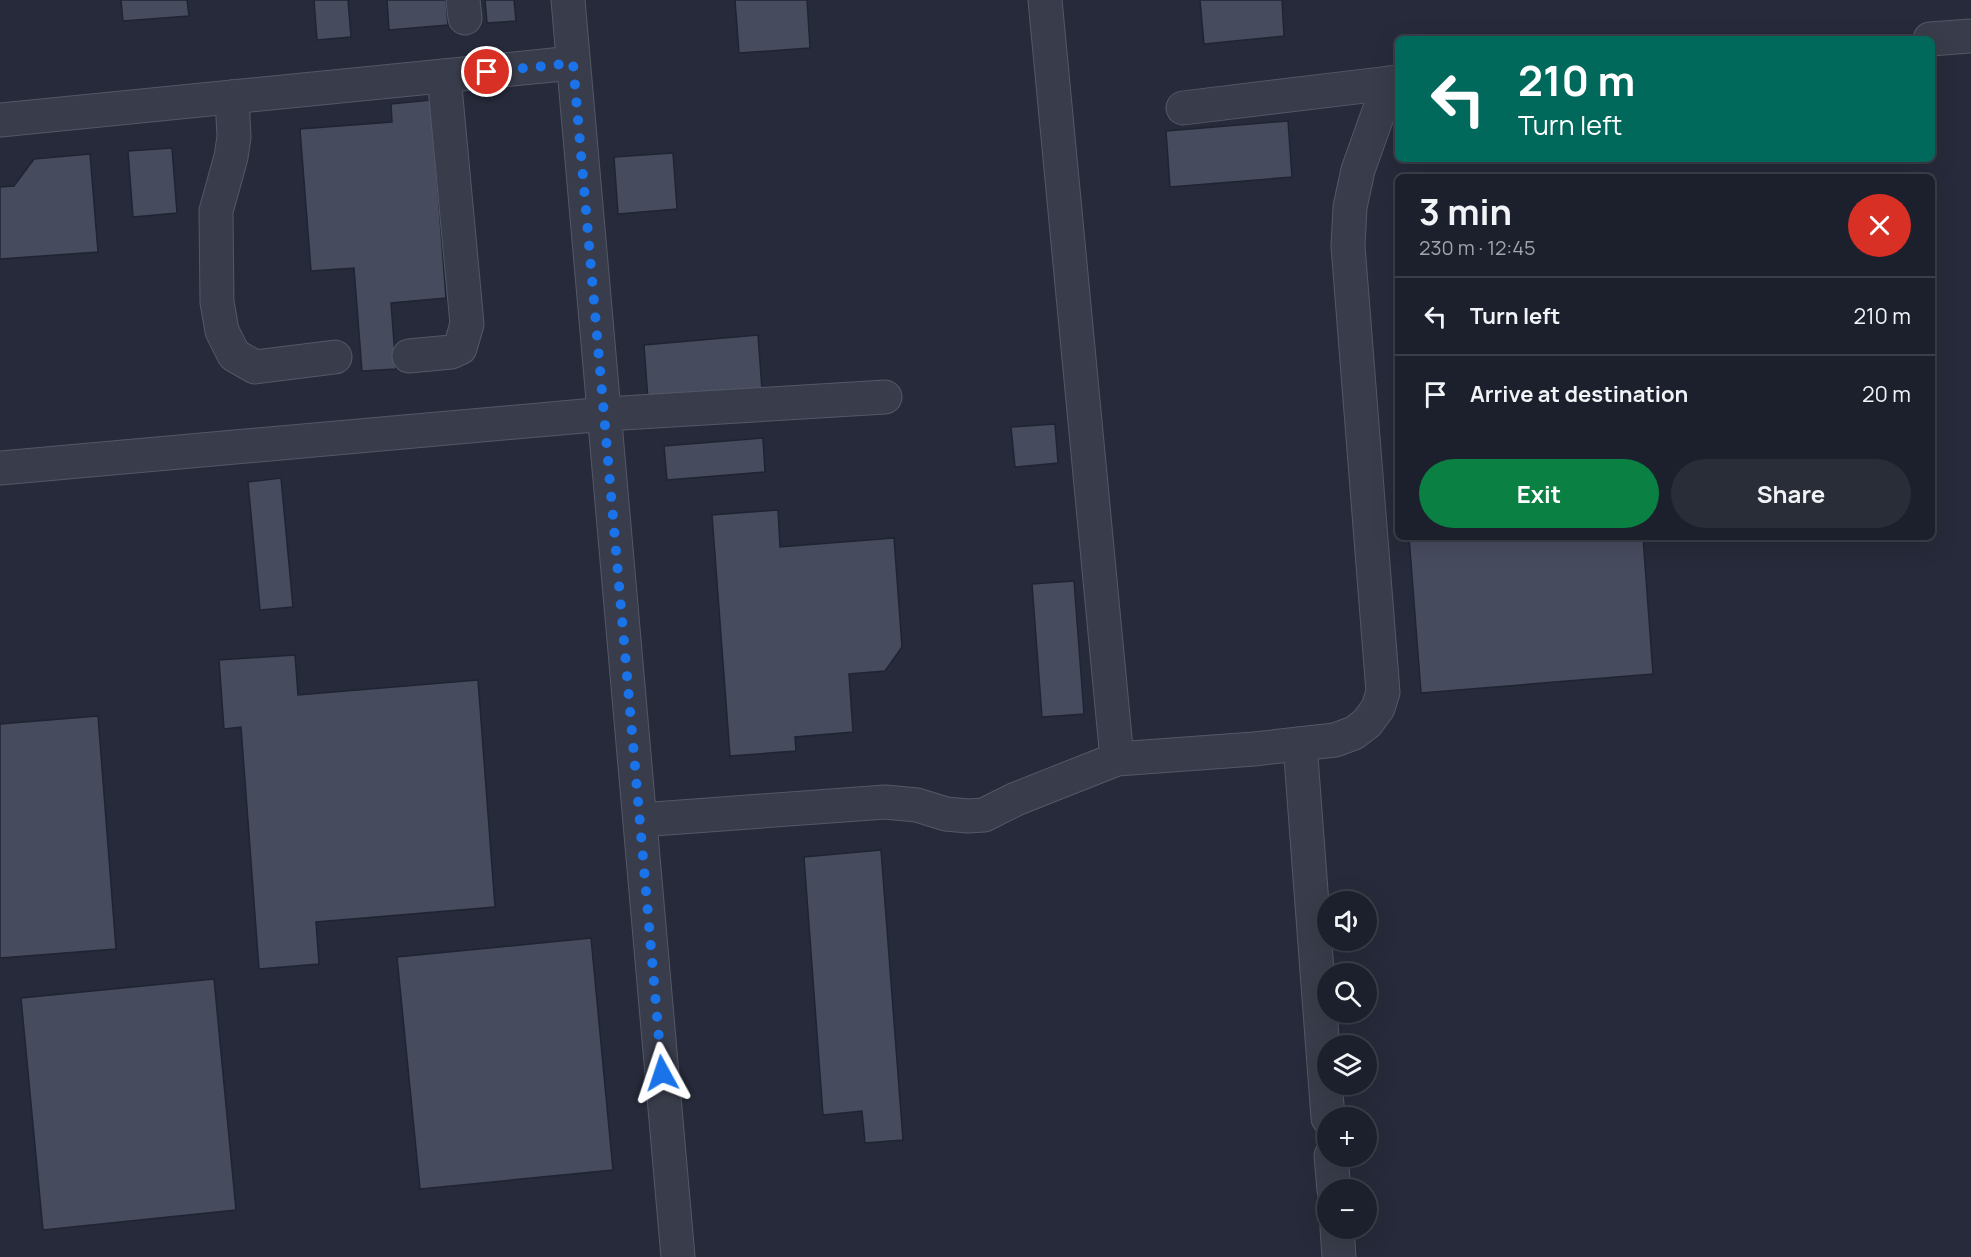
<!DOCTYPE html>
<html lang="en">
<head>
<meta charset="utf-8">
<style>
	body { margin:0; font-family:Manrope,sans-serif; background:#292d38; color:#f1f3f6; height:100vh; display:flex; flex-direction:column; font-size:22px; white-space:nowrap }
	* { box-sizing:border-box; margin:0 }
	p { font-size:20px; color:#a0a3a9 }
	.icon { flex:none; width:33px; height:33px; fill:none; stroke:currentColor; stroke-width:2; stroke-linecap:round; stroke-linejoin:round }
	.map { position:relative; flex:1; overflow:hidden }
	.panel { position:absolute; left:1395px; top:174px; width:540px; height:366px; display:flex; flex-direction:column; background:#1c202c; border-radius:9px; box-shadow:0 6px 24px #0002,0 0 0 2px #3a3e48 }
	.panel>* { flex:none }
	.banner { position:absolute; left:1395px; top:36px; width:540px; height:126px; border-radius:9px; box-shadow:0 6px 24px #0002,0 0 0 2px #3a3e48; background:#00695c; color:#fff; overflow:hidden }
	.controls { position:absolute; left:1317px; top:891px; display:grid; gap:12px }
	.controls a { display:grid; place-items:center; width:60px; height:60px; border-radius:50%; background:#1c202c; box-shadow:0 6px 24px #0002,0 0 0 2px #3a3e48; font-size:30px }
	.pin { position:absolute; display:grid; place-items:center; width:51px; height:51px; color:#fff; margin:-26px; border:3px solid #fff; border-radius:50%; box-shadow:0 2px 6px #0007 }
	.me { position:absolute; width:66px; margin:-33px; rotate:355deg; stroke-linejoin:round; filter:drop-shadow(0 0 4px #0008) }
	.turn { display:flex; align-items:center; gap:21px; height:126px; padding:0 24px; font-size:27px }
	.turn .icon { width:78px; height:78px; stroke-width:2.5 }
	.turn b { display:block; font-size:42px; line-height:51px }
	.round { display:grid; place-items:center; flex:none; width:63px; height:63px; border-radius:32px; background:#292d38 }
	.summary { display:flex; align-items:center; justify-content:space-between; height:102px; padding:0 24px }
	h1 { font-size:36px; font-weight:700; line-height:45px }
	.primary-button { display:flex; gap:12px; margin-top:auto; padding:12px 24px }
	.primary-button a { flex:1; height:69px; border-radius:36px; background:#0b8043; color:#fff; font-size:24px; font-weight:700; line-height:69px; text-align:center }
	.primary-button a+a { background:#292d38; color:#f1f3f6 }
	ul { padding:0; list-style:none }
	li { display:flex; align-items:center; gap:18px; height:78px; padding:0 24px; border-top:2px solid #3a3e48 }
	li div { flex:1 }
	li b { display:block; font-size:22px }
	li em { font-style:normal }
	.map>svg:first-child { display:block }
</style>
</head>
<body>
<div class="map">
<svg width="1971" height="1257" viewBox="0 0 1971 1257">
	<rect width="100%" height="100%" fill="#262a3a"/>
	<g fill="#474b5e" stroke="#202432" stroke-width="1.5">
		<polygon points="121,0 187,0 189,16 123,21"/>
		<polygon points="314,0 348,0 351,37 317,40"/>
		<polygon points="387,0 446,0 448,25 389,30"/>
		<polygon points="485,0 514,0 516,21 487,23"/>
		<polygon points="735,0 807,0 810,48 739,53"/>
		<polygon points="1200,0 1282,0 1284,36 1204,44"/>
		<polygon points="431,100 446,298 391,303 396,369 362,371 354,268 311,271 300,129 392,122 391,104"/>
		<polygon points="1288,121 1292,177 1170,187 1166,131"/>
		<polygon points="172,148 177,213 133,217 128,151"/>
		<polygon points="673,153 677,209 618,214 614,157"/>
		<polygon points="90,154 98,252 0,259 0,187 14,186 34,159"/>
		<polygon points="758,335 762,390 648,400 644,345"/>
		<polygon points="1055,424 1058,463 1015,467 1011,427"/>
		<polygon points="763,438 765,472 667,480 664,446"/>
		<polygon points="281,478 293,607 260,610 248,482"/>
		<polygon points="778,510 780,547 894,538 902,647 885,671 849,674 853,732 795,737 796,751 730,756 712,515"/>
		<polygon points="1409,537 1643,537 1653,674 1421,693"/>
		<polygon points="1074,581 1084,714 1042,717 1032,584"/>
		<polygon points="295,655 298,695 478,680 495,907 316,922 319,964 259,969 241,727 224,729 219,660"/>
		<polygon points="98,716 116,949 0,958 0,724"/>
		<polygon points="881,850 903,1140 865,1143 862,1111 823,1115 804,857"/>
		<polygon points="591,938 613,1170 420,1189 397,957"/>
		<polygon points="214,979 236,1210 43,1230 21,998"/>
	</g>
	<g fill="none" stroke-linecap="round" stroke-linejoin="round">
		<g stroke="#545866" stroke-width="35">
			<g id="minor">
				<polyline points="463,0 465,18"/>
				<polyline points="568,0 678,1257"/>
				<polyline points="1045,0 1117,759"/>
				<polyline points="1930,39 1971,36"/>
				<polyline points="232,97 234,137 231,157 216,211 217,302 222,331 234,355 255,367 335,357"/>
				<polyline points="1183,108 1398,82"/>
				<polyline points="0,120 573,63"/>
				<polyline points="409,356 451,352 460,348 467,324 444,76"/>
				<polyline points="0,468 606,414 885,397"/>
				<polyline points="1300,744 1328,1118"/>
				<polyline points="640,820 885,802 917,805 946,814 968,816 984,815 1016,799 1117,759 1254,749 1335,740 1354,733 1367,723 1378,708 1383,692 1348,246 1350,207 1358,170 1389,83"/>
				<polyline points="1331,1156 1334,1190"/>
				<polyline points="1337,1228 1339,1257"/>
			</g>
		</g>
		<use href="#minor" stroke="#393d4b" stroke-width="33"/>
	</g>
	<g fill="none" stroke-linecap="round" stroke-linejoin="round">
		<polyline stroke="#1a73e8" stroke-width="10" stroke-dasharray="0 18" points="487,72 573,63 662,1073"/>
	</g>
</svg>
<div class="controls">
<a><svg class="icon" aria-label="sound" viewBox="0 0 24 24"><path d="M4 9h4l5-4v14l-5-4H4zM17 9q2 3 0 6"/></svg></a>
<a><svg class="icon" aria-label="search" viewBox="0 0 24 24"><circle cx="10" cy="10" r="6"/><path d="M15 15l6 6"/></svg></a>
<a><svg class="icon" aria-label="layers" viewBox="0 0 24 24"><path d="M12 4l9 5-9 5-9-5zM3 14l9 5 9-5"/></svg></a>
<a>+</a>
<a>−</a>
</div>
<div class="pin" style="left:487px;top:72px;background:#d93025"><svg class="icon" aria-label="arrive" viewBox="0 0 24 24"><path d="M6 21V4h12l-3 4 3 4H6"/></svg></div>
<svg class="me" style="left:662px;top:1073px" viewBox="-20 -20 40 40"><path d="M0-17L14 15 0 8-14 15z" fill="#1a73e8" stroke="#fff" stroke-width="4"/></svg>
<div class="banner">
<div class="turn"><svg class="icon" aria-label="left" viewBox="0 0 24 24"><path d="M17 20v-9H6M10 6l-5 5 5 5"/></svg><div><b>210 m</b>Turn left</div></div>
</div>
<section class="panel">
<div class="summary"><div><h1>3 min</h1><p>230 m · 12:45</p></div><a class="round" style="background:#d93025;color:#fff"><svg class="icon" aria-label="close" viewBox="0 0 24 24"><path d="M6 6l12 12M18 6L6 18"/></svg></a></div>
<ul>
<li><svg class="icon" aria-label="left" viewBox="0 0 24 24"><path d="M17 20v-9H6M10 6l-5 5 5 5"/></svg><div><b>Turn left</b></div><em>210 m</em></li>
<li><svg class="icon" aria-label="arrive" viewBox="0 0 24 24"><path d="M6 21V4h12l-3 4 3 4H6"/></svg><div><b>Arrive at destination</b></div><em>20 m</em></li>
</ul>
<div class="primary-button"><a>Exit</a><a>Share</a></div>
</section>
</div>
</body>
</html>
